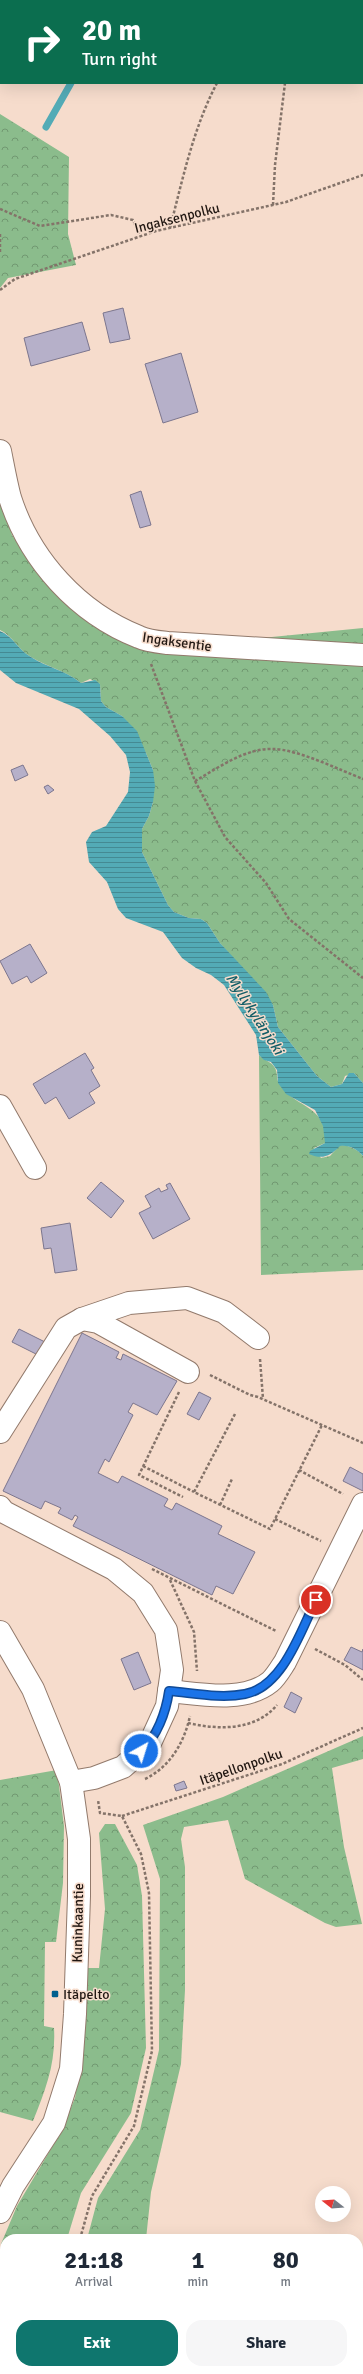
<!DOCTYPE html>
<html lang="en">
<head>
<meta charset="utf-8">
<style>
	body { margin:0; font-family:Signika,sans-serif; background:#f6f6f7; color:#1f2937; height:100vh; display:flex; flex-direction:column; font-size:15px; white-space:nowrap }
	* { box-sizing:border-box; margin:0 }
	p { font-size:13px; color:#747a83 }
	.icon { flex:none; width:22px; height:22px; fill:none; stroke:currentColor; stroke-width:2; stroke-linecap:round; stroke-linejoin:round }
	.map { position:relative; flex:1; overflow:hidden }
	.details { position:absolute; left:0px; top:2234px; width:363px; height:140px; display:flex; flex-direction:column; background:#fff; border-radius:16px 16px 0 0; box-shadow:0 4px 16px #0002 }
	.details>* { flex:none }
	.banner { position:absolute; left:0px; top:0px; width:363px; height:84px; box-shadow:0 4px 16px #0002; background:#0b6e4f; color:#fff; overflow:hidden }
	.needle { width:26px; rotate:287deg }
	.tools { position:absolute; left:315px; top:2186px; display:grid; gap:8px }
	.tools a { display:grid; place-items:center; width:36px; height:36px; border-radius:50%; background:#fff; box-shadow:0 4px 16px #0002; font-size:20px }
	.pin { position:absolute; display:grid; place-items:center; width:34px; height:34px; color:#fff; margin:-17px; border:2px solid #fff; border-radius:50%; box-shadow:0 1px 4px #0007 }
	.me { position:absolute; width:44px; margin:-22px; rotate:39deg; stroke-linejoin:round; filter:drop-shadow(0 0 3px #0008) }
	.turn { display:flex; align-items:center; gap:14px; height:84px; padding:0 16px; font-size:18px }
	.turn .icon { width:52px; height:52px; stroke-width:2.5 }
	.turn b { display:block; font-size:28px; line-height:34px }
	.eta { display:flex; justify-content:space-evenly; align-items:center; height:68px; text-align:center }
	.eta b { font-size:24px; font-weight:800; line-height:28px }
	.cta { display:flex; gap:8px; margin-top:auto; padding:8px 16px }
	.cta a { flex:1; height:46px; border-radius:16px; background:#0f766e; color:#fff; font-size:16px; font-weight:800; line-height:46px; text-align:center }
	.cta a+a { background:#f6f6f7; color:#1f2937 }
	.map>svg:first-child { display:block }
</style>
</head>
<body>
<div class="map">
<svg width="363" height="2374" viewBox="0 0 363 2374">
	<defs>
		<pattern id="forest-crowns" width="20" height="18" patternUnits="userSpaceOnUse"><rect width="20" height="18" fill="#8bbc8c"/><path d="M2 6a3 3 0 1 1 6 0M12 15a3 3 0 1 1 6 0" fill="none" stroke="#719871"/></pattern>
		<pattern id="water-rules" width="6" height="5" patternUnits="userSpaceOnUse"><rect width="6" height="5" fill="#53abb6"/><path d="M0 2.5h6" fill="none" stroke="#448a93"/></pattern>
	</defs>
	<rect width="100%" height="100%" fill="#f6dccc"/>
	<g fill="url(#forest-crowns)">
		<polygon points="0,114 69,157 68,234 76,265 8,278 0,288"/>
		<path d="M0 486 12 535 34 567 62 601 112 635 231 641 363 628V1088V1083L354 1073 345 1076 342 1084 331 1087 317 1076 278 1027 273 1005 220 943 207 923 201 919 189 918 174 912 168 905 142 852V829L149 816 153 802V770L146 753 122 716 106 707 101 701 100 684 90 679 81 683C64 670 48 667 31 657 18 650 13 636 0 630Z"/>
		<path d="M259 1055C265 1061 271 1061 275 1068 278 1073 276 1079 279 1083 293 1108 329 1105 325 1143L314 1148 321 1158 330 1156 340 1145C349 1145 357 1149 363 1156V1270L261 1275Z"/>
		<polygon points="363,1736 363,1759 332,1768 344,1847 362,1924 336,1927 325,1923 245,1879 228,1820 184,1827 181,1839 185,1867 185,1990 181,2064 151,2192 146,2239 87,2239 98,2198 140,2130 159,2050 160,1879 143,1825 223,1797"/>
		<path d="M57 1770 64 1826 63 1883 56 1942H45L44 2026 54 2028C56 2063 46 2089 33 2121L0 2112V1780Z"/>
		<polygon points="105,1824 115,1824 137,1865 142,1896 146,2048 131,2113 81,2193 67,2239 5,2239 5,2367 0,2355 1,2244 17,2206 61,2132 75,2098 81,2061 86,1968 99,1968 105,1909 99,1833"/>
		<polygon points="6,2369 68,2369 68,2374 8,2374"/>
		<rect x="85" y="2369" width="57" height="5"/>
	</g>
	<path fill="url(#water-rules)" d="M0 631C13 636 18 650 31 657 48 668 63 669 81 683L95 680 100 684 101 701 106 707 122 716 137 731 153 770 155 786 153 802 149 816 142 829V852L168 905 174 912 189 918 201 919 207 923 220 943 266 992 273 1005 278 1027 317 1076 331 1087 342 1084 349 1073H354L363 1083V1156C357 1149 349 1145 340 1146 330 1156 323 1160 309 1154L310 1151 325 1143 323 1126 315 1110 286 1094 278 1083 277 1070 271 1062 264 1060 259 1055 256 1035 224 985 211 975 196 968 182 958 163 932 126 918 118 909 107 882 89 862 86 842 92 832 106 826 128 792 130 772 126 755 110 736 79 709 16 683 0 670Z"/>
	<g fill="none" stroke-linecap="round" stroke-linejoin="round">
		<g stroke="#53abb6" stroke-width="7">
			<polyline points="119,1 119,0"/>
			<polyline points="46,127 71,83"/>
		</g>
	</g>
	<g fill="#b6b0c9" stroke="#7c768e">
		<polygon points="123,308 130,339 110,343 103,313"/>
		<polygon points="82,322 90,350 31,366 24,338"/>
		<polygon points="181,353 198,412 163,423 145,364"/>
		<polygon points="141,491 151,525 140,528 130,495"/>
		<polygon points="23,765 28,775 15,781 11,770"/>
		<polygon points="48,785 54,790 48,794 44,787"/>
		<polygon points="30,944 47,973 31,983 27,976 12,984 0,961"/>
		<polygon points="85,1053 94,1068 91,1070 100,1086 89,1093 95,1103 69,1119 56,1097 45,1104 33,1084"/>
		<polygon points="101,1182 124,1201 111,1218 87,1198"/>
		<polygon points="170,1183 190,1219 153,1239 139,1213 151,1207 145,1196 159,1188 161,1192 168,1189 166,1185"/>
		<polygon points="70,1223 77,1270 55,1273 51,1248 44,1249 41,1228"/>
		<polygon points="19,1329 45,1342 38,1355 12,1342"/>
		<polygon points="82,1333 119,1352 116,1358 121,1360 123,1354 177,1381 157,1415 133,1403 128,1412 133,1415 109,1462 105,1459 98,1473 118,1483 122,1476 168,1499 164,1506 172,1510 176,1503 222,1526 218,1534 255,1552 233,1594 216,1586 212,1595 73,1526 78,1517 75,1515 72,1520 58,1513 61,1508 45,1501 41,1509 3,1491"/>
		<polygon points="199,1392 211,1398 199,1420 187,1414"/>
		<polygon points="350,1467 363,1474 363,1491 343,1481"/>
		<polygon points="351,1647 362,1652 363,1649 363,1670 344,1660"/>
		<polygon points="138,1652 151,1683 134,1690 121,1659"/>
		<polygon points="291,1692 302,1698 295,1713 284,1707"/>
		<polygon points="184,1781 187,1788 176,1791 174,1785"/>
	</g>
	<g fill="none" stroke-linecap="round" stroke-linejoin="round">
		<g stroke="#927a6c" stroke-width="24">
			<g id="minor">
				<path d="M0 451C3 466 6 483 10 498 30 560 78 613 139 637 147 641 159 642 168 643L363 655"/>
				<polyline points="0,1106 35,1168"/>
				<polyline points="82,1319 98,1322 188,1372"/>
				<polyline points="0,1432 66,1328 82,1319 129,1303 187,1298 224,1312 258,1338"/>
				<polyline points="0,1507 4,1512 114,1569 143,1593 166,1630 172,1670 169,1691 167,1706 150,1743 123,1767 94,1778 71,1782"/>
				<path d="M169 1691C201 1694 244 1703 270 1682 276 1677 281 1668 285 1662L363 1504"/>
			</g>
		</g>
		<g stroke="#927a6c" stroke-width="24">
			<polyline id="major" points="0,1632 33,1689 71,1782 79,1839 79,1896 75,2014 71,2069 54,2123 13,2186 0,2212"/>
		</g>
		<g stroke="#847369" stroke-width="2.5" stroke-dasharray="3 2" stroke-linecap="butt">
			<polyline points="255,1 255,0"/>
			<polyline points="300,1 300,0"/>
			<polyline points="273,205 275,165 285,83"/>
			<polyline points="0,209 40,226 111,215 133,220 140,236"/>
			<path d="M170 228C183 178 193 129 217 83"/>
			<polyline points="0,234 0,252"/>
			<polyline points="0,290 15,279 156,231 286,202 363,175"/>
			<polyline points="151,664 195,781 225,837 266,883 289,919 363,978"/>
			<path d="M195 781C218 768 245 748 273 749 297 749 340 770 363 779"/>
			<polyline points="260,1359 263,1399"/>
			<polyline points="210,1375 250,1395 258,1397 363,1443"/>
			<polyline points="179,1392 139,1475 183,1497"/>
			<polyline points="235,1414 194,1492 270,1529 322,1425"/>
			<polyline points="143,1466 194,1492"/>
			<polyline points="299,1470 343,1494"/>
			<polyline points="220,1505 232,1479"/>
			<polyline points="275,1519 321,1541"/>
			<polyline points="152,1569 276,1631"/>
			<polyline points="170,1580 194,1632 197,1671"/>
			<polyline points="315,1649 345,1665 363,1680"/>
			<path d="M188 1723C219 1730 255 1731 277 1705"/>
			<path d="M145 1779C170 1767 184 1743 190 1716"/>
			<polyline points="122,1816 282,1764 363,1728"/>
			<polyline points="80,2239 92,2196 134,2126 152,2051 149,1893 141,1854 122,1816 100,1813 98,1800"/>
			<polyline points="77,2369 78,2374"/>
		</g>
		<use href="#minor" stroke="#fff" stroke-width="22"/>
		<use href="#major" stroke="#fff" stroke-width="22"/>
	</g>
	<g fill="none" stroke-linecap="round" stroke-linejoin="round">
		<g stroke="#114b97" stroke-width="10">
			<path id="route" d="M141 1751C157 1737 166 1712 169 1691 193 1693 221 1699 245 1694 283 1687 301 1630 316 1600"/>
		</g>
		<use href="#route" stroke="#1a73e8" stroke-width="7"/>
	</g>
	<rect fill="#005f8f" stroke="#f6dccc" stroke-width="1.5" x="51" y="1990" width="8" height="8" rx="2"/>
	<g text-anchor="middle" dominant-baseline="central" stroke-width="3" stroke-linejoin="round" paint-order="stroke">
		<g font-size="14" fill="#211712" stroke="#f6dccc">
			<text transform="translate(177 218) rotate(-14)">Ingaksenpolku</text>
			<text transform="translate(177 642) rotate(8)">Ingaksentie</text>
			<text transform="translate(241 1767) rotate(-19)">Itäpellonpolku</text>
			<text transform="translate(78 1923) rotate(-89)">Kuninkaantie</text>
		</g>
		<g font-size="14" fill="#211712" stroke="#f6dccc" text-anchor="start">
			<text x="63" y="1994">Itäpelto</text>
		</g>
		<g font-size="15" font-style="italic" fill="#145e67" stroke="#f6dccc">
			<text transform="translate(255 1014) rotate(57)">Myllykylänjoki</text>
		</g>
	</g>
</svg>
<div class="tools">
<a><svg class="needle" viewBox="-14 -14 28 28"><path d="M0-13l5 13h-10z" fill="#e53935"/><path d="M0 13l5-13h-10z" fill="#747a83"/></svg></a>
</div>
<div class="pin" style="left:316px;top:1600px;background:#d93025"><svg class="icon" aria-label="arrive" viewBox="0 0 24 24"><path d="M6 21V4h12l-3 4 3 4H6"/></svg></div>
<svg class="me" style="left:141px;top:1751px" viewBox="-20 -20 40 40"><circle r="17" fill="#1a73e8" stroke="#fff" stroke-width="3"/><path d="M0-11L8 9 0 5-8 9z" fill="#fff"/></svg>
<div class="banner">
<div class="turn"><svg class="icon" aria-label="right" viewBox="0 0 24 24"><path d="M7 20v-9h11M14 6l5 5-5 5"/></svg><div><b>20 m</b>Turn right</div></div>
</div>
<section class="details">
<div class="eta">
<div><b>21:18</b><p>Arrival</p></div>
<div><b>1</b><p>min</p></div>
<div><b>80</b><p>m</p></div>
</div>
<div class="cta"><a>Exit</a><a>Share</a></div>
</section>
</div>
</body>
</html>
